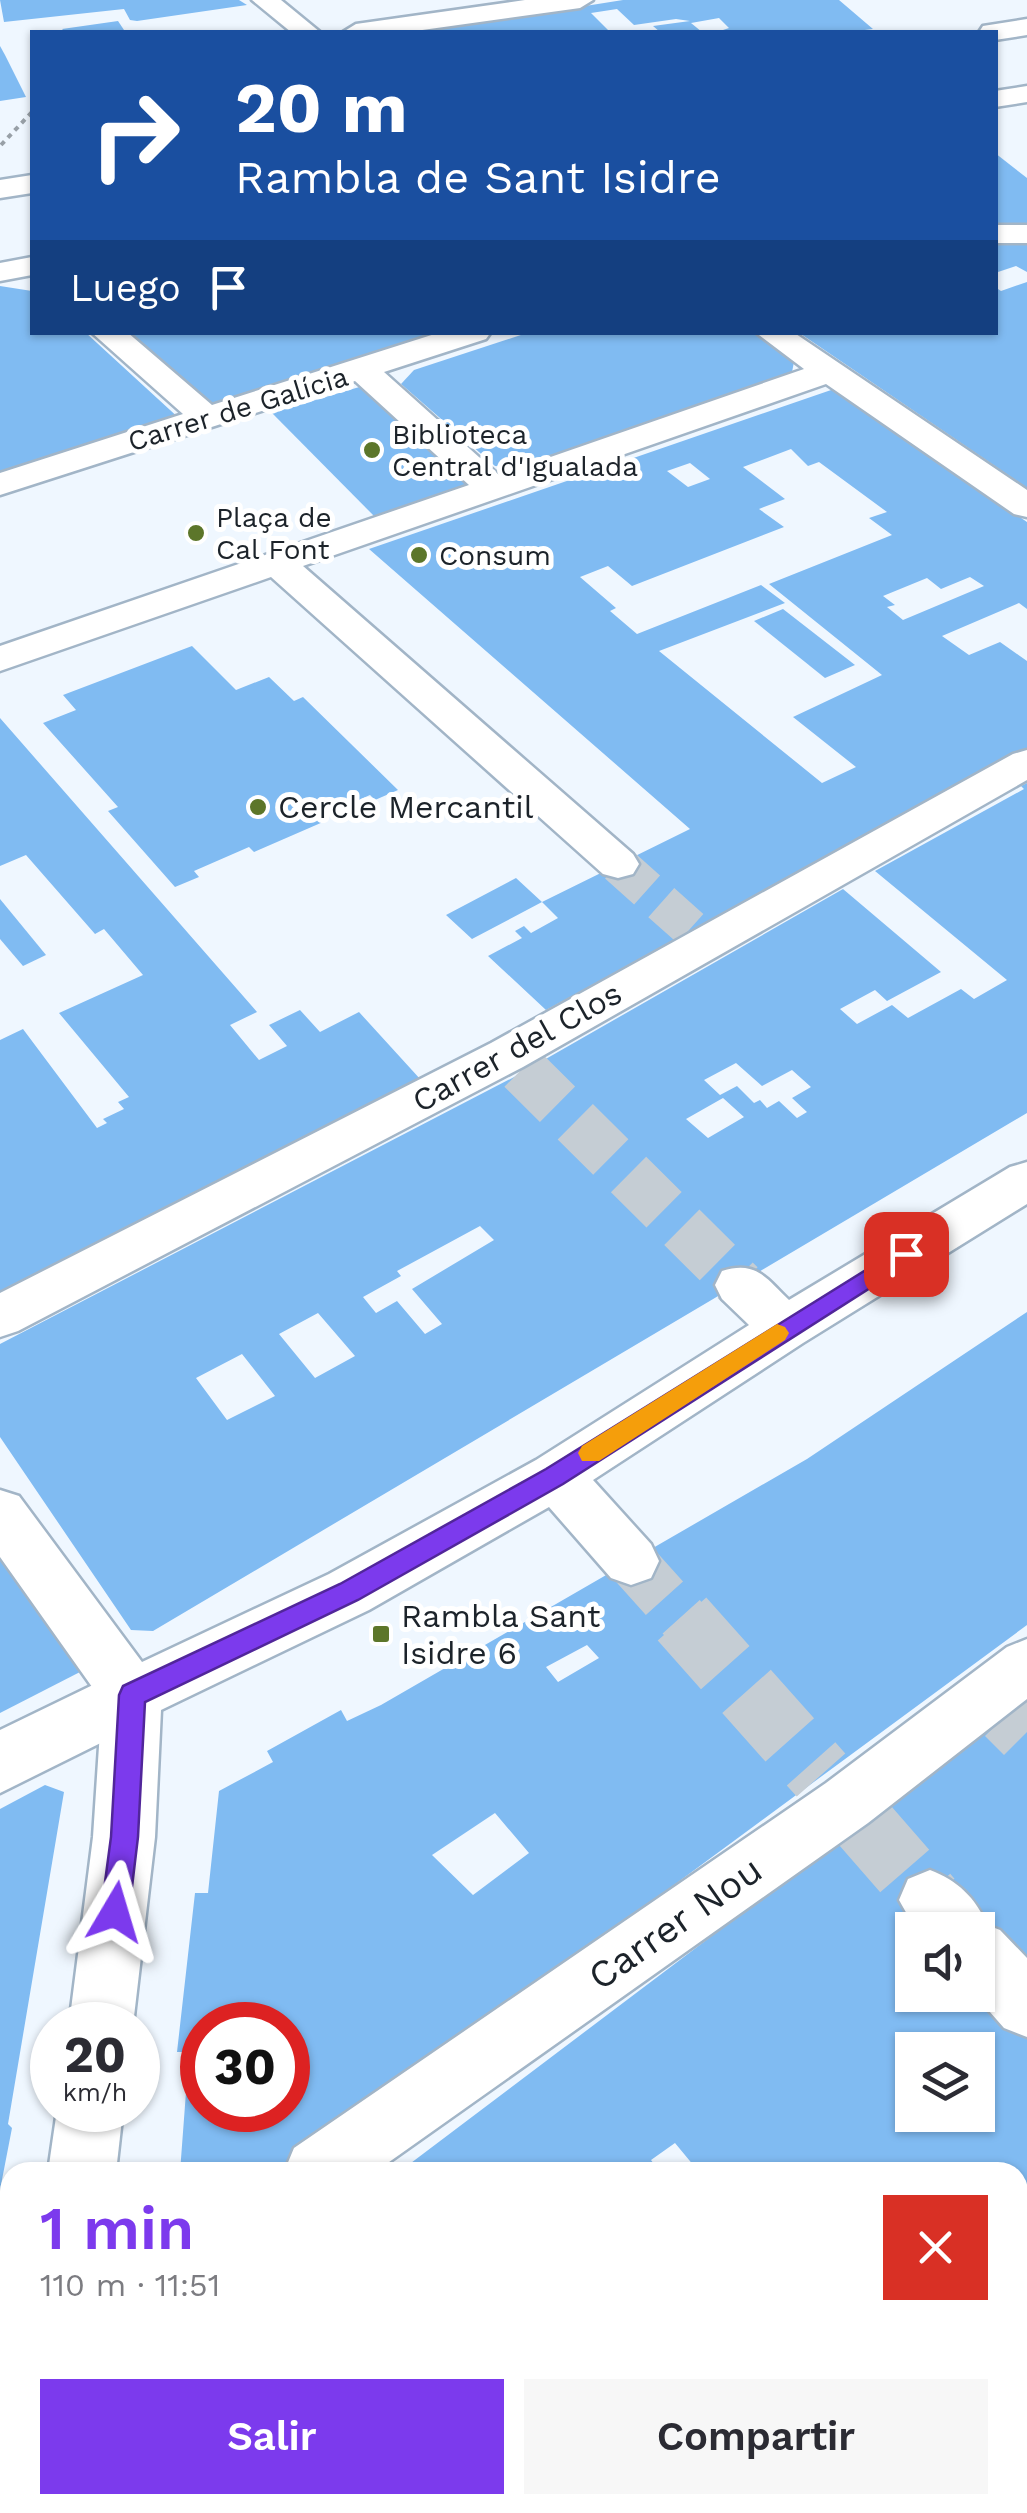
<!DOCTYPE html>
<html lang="es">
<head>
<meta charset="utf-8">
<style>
	body { margin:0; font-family:"Work Sans",sans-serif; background:#f7f7f7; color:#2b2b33; height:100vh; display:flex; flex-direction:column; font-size:38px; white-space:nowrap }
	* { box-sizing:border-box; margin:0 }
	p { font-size:32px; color:#7c7c81 }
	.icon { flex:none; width:55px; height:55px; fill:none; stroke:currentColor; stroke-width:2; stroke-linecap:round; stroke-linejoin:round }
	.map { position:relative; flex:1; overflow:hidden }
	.panel { position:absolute; left:0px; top:2162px; width:1028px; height:352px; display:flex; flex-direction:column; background:#fff; border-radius:30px 30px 0 0; box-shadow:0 2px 8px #0004 }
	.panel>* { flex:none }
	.guide { position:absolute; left:30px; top:30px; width:968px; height:305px; border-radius:0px; box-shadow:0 2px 8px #0004; background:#1a4fa0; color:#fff; overflow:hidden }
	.buttons { position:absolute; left:895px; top:1912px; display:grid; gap:20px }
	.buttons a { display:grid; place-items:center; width:100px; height:100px; border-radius:0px; background:#fff; box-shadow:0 2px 8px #0004; font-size:50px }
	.speed { position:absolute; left:30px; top:2002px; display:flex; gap:20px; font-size:50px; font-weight:700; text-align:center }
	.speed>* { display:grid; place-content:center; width:130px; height:130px; border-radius:50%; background:#fff; box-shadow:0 2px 8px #0004; line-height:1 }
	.speed small { font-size:25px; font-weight:400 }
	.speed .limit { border:15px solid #d22; background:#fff; color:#111 }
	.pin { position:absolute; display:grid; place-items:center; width:85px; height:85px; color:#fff; margin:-42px; border-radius:20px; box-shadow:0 5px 15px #0006 }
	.me { position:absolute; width:110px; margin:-55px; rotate:7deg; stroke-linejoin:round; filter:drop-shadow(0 0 8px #0008) }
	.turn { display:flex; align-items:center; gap:35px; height:210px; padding:0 40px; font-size:45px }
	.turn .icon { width:130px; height:130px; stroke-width:2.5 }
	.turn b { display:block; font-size:70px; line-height:85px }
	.then { display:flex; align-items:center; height:95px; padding:0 40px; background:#0003; gap:20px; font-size:38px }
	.round { display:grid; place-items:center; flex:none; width:105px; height:105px; border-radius:0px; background:#f7f7f7 }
	.headline { display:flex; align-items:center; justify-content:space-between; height:170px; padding:0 40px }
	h1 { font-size:60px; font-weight:600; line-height:75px; color:#7c3aed }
	.cta { display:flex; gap:20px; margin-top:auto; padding:20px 40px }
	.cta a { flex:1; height:115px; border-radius:0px; background:#7c3aed; color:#fff; font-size:40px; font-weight:600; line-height:115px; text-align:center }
	.cta a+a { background:#f7f7f7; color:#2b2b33 }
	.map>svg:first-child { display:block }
</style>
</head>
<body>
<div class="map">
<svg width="1027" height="2513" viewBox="0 0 1027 2513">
	<rect width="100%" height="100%" fill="#eff7ff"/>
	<g fill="#80bbf2" fill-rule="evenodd">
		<polygon points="0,0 239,0 247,5 137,21 130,20 124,9 4,22"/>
		<polygon points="623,0 839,0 873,29 848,32 717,32 729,28 719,18 691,23 702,32 660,32 653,26 690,21 676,19 634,25 617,9 591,13 610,32 422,32"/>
		<polygon points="118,21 124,30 65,32 62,29"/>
		<polygon points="0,46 5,55 26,97 0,101"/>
		<polygon points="995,153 1027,178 1027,227 995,228"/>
		<polygon points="1027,244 1027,272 1016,266 995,273 995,245"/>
		<polygon points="1027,282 1027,488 798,332 995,332 995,287 1001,291"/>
		<polygon points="0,286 32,291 32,332 85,332 182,421 0,479"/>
		<polygon points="130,332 458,332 218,410"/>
		<polygon points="530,332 752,332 794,362 791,377 526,468 495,466 401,384 414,370"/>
		<polygon points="366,385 474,487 376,518 272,413"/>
		<path d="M834 389 1027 522V609L1019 603 942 636 969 655 1000 642 1027 661V752L546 1010 488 956 522 938 515 931 524 926 531 933 558 918 542 902 472 939 446 915 516 878 542 902 690 829 369 549ZM791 449 808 466 819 462 887 512 869 518 892 535 769 584 882 675 793 717 856 767 822 783 659 651 785 603 761 585 637 634 610 611 616 608 580 577 608 566 632 586 784 527 759 509 785 499 743 467ZM690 463 710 479 688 487 667 471ZM970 577 984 586 903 620 887 607 895 605 883 596 927 578 941 589Z"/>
		<polygon points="783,609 855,665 825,678 754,621"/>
		<polygon points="192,646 236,690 269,677 294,701 303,697 398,790 375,800 370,795 318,818 323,822 254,852 249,847 194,871 199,877 175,887 108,811 118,807 43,723 76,710 63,695"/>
		<polygon points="0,718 257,1012 230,1025 259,1060 287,1046 269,1025 300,1010 320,1032 359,1012 421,1080 0,1296 0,1040 23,1029 97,1128 107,1123 103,1119 124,1109 118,1102 129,1097 59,1013 143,975 104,929 95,934 26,855 0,866"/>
		<path d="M1027 783V1113L153 1631 131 1630 0 1437V1344L516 1076 843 889 941 972 887 1001 875 990 840 1009 857 1024 892 1005 908 1018 961 989 974 999 1007 980 875 871 1024 789 1021 786ZM736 1063 762 1086 792 1070 811 1087 792 1098 807 1112 797 1118 779 1101 767 1108 760 1100 754 1103 737 1086 720 1095 704 1080ZM723 1098 744 1117 708 1138 686 1119ZM480 1226 494 1240 412 1289 442 1324 425 1334 397 1301 376 1313 363 1297 401 1276 397 1271ZM318 1313 355 1356 315 1378 279 1334ZM242 1354 275 1396 227 1420 196 1378Z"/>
		<polygon points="0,899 46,955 23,966 0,939"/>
		<path d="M1027 1312V1625L545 1980 272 2172H180L189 2052H177L195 1893H208L219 1791 273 1762 267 1751 341 1710 347 1721 381 1705 807 1459ZM587 1645 599 1658 558 1682 546 1667ZM495 1813 529 1853 473 1895 432 1855ZM202 2025H288V2110H202Z"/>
		<polygon points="0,1554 80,1672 0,1713"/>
		<path d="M1027 1698V1988L978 1930H912V1995H978L1027 2028V2513H683L693 2505H1018V2172H699L675 2143 651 2160 660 2172H399ZM912 2050H978V2115H912Z"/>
		<polygon points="45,1785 64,1792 8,2124 12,2128 0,2190 0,1809"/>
		<polygon points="316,2505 391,2505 396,2513 314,2513"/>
		<polygon points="488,2505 569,2505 560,2513 493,2513"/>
	</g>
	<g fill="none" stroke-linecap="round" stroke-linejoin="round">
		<polyline stroke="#c5cdd4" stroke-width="39" stroke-dasharray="39 19" stroke-linecap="butt" points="618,864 692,930"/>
		<g stroke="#c5cdd4" stroke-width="50" stroke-dasharray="50 25" stroke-linecap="butt">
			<polyline points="522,1069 740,1285"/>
			<polyline points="631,1561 685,1621"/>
		</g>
		<g stroke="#c5cdd4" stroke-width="65" stroke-dasharray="65 32" stroke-linecap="butt">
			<polyline points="682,1619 821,1775"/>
			<polyline points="1008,1713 1027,1732"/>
			<polyline points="862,1822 930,1900"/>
		</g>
		<g stroke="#a2b5c7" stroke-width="5">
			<g id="street">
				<polygon points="252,0 281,0 320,32 291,32"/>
				<polygon points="525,0 593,0 580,8 408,32 343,32 356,24"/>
				<polygon points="1027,19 1027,35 995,40 995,32 979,32 983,26"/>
				<polygon points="1027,86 1027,102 995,107 995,91"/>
				<polygon points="32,175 32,193 0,198 0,180"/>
				<rect x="995" y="225" width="32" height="18"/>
				<polygon points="32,257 32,275 0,281 0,263"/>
				<polygon points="91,332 127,332 212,405 441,332 491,332 486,339 384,372 499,475 804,369 755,332 793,332 1027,490 1027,517 1014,514 826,384 303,566 633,854 639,864 633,874 618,878 603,874 271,577 0,671 0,646 469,485 355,381 0,495 0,473 183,414"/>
				<polygon points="1027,750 1027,780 523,1067 18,1331 0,1337 0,1293 491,1043 1013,754"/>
				<path d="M1027 1162V1204L803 1343 593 1480 651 1544 659 1561 651 1578 631 1585 611 1578 549 1507 369 1610 161 1710 155 1837 133 2025H69L93 1837 102 1701 0 1557V1490L19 1496 142 1662 329 1574 536 1460 749 1325 722 1299 715 1285 722 1271C756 1260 766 1278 789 1300L1010 1167Z"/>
				<polygon points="1027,1639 1027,1699 868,1823 375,2172 284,2172 294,2148 826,1783 1007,1647"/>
				<path d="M930 1870C957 1880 976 1898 987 1925L1000 1930 1027 1958V2037L1004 2028 975 1995 978 1930H916L899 1900 908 1879Z"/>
				<polygon points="57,2110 123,2110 116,2172 48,2172"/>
				<polygon points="10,2357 10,2433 0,2437 0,2361"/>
				<rect x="14" y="2505" width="74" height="8"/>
			</g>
		</g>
		<g stroke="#a2b5c7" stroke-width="5">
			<polygon id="secondary" points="132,1666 155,1674 164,1695 155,1716 0,1793 0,1730"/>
		</g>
		<polyline stroke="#98a0a7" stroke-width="4" stroke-dasharray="5 5" stroke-linecap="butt" points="1,145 32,112"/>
		<use href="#street" fill="#fff" fill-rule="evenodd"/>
		<use href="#secondary" fill="#fff" fill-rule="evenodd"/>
	</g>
	<polygon fill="#7c3aed" stroke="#51269a" stroke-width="2.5" points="906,1245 914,1248 918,1254 914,1260 563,1484 358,1600 145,1702 138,1837 129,1912 125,1922 115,1926 105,1922 101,1912 111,1837 119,1695 123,1686 340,1584 546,1469"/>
	<polygon fill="#f59e0b" points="777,1324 785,1327 789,1333 785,1340 599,1461 582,1461 578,1453 582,1446"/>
	<g fill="#5c762a" stroke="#fff" stroke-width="4">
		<circle cx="372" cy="450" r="10"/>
		<circle cx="196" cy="533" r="10"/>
		<circle cx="419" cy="555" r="10"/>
		<circle cx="258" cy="807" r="10"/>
		<rect x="371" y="1624" width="20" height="20" rx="5"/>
	</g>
	<g text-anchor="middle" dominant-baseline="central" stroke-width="10" stroke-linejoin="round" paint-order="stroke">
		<g font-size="28" fill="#1c232a" stroke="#fff">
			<text transform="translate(238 409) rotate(-17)">Carrer de Galícia</text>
		</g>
		<g font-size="28" fill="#1c232a" stroke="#fff" text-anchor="start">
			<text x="392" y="434">Biblioteca<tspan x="392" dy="32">Central d'Igualada</tspan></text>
			<text x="216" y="517">Plaça de<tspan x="216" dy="32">Cal Font</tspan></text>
			<text x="439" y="555">Consum</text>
		</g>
		<g font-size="32" fill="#1c232a" stroke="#fff" text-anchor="start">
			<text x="278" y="807">Cercle Mercantil</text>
			<text x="401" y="1616">Rambla Sant<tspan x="401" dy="37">Isidre 6</tspan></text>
		</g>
		<g font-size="32" fill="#1c232a" stroke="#fff">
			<text transform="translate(517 1047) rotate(-29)">Carrer del Clos</text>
		</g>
		<g font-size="38" fill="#1c232a" stroke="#fff">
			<text transform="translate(675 1923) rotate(-35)">Carrer Nou</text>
		</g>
	</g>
</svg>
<div class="buttons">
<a><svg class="icon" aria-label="sound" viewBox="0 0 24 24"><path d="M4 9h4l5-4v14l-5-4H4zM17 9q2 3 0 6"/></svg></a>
<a><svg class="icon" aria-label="layers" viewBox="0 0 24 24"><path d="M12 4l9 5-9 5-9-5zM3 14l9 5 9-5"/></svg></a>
</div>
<div class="speed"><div>20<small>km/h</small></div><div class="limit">30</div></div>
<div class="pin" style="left:906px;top:1254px;background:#d93025"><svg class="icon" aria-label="arrive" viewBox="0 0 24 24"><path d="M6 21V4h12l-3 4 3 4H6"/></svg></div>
<svg class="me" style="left:115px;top:1912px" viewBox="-20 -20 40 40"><path d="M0-17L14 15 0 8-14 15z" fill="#7c3aed" stroke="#fff" stroke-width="4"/></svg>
<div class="guide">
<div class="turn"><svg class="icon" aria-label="right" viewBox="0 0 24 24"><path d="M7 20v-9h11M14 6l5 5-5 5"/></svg><div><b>20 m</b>Rambla de Sant Isidre</div></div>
<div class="then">Luego<svg class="icon" aria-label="arrive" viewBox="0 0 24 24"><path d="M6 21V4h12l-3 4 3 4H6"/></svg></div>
</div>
<section class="panel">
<div class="headline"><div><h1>1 min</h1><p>110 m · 11:51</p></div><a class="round" style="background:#d93025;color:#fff"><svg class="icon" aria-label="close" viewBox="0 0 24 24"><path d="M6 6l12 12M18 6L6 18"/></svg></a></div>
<div class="cta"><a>Salir</a><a>Compartir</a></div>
</section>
</div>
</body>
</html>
